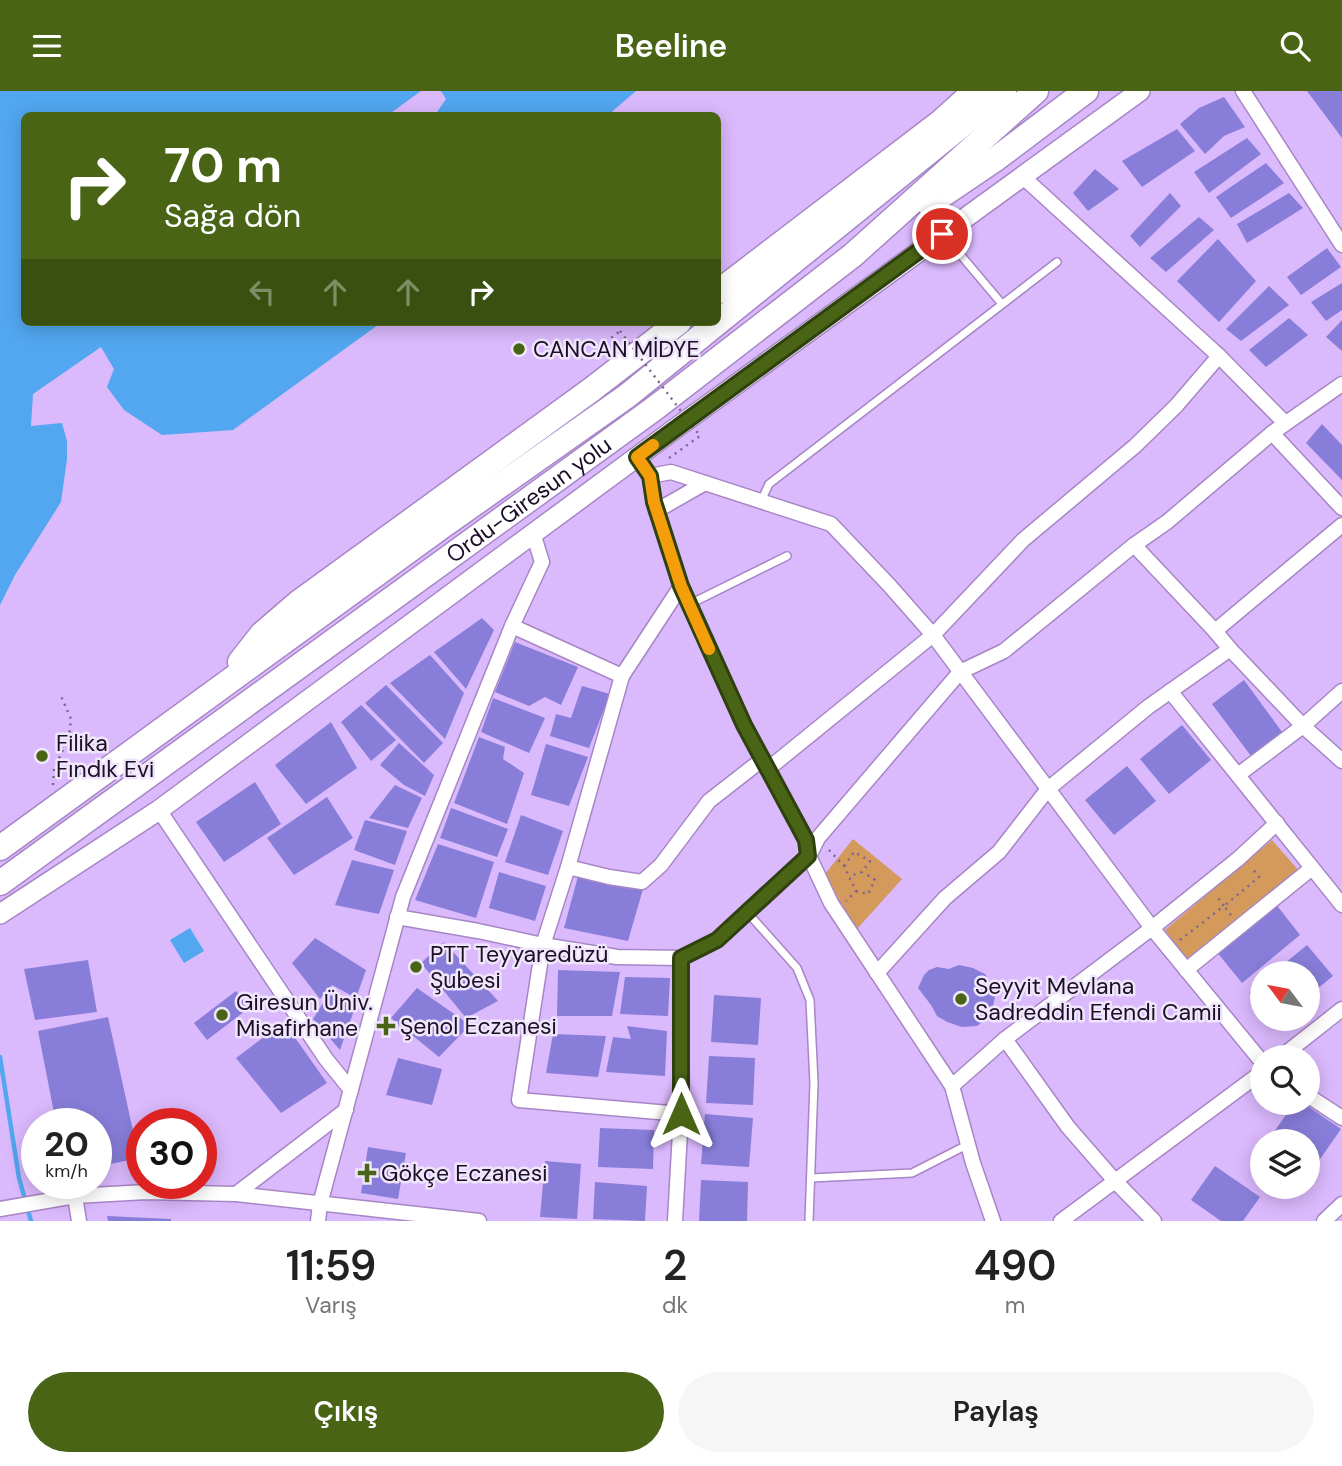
<!DOCTYPE html>
<html lang="tr">
<head>
<meta charset="utf-8">
<style>
	body { margin:0; font-family:"DM Sans",sans-serif; background:#f6f6f6; color:#222; height:100vh; display:flex; flex-direction:column; font-size:26px; white-space:nowrap }
	* { box-sizing:border-box; margin:0 }
	p { font-size:23px; color:#767676 }
	.icon { flex:none; width:38px; height:38px; fill:none; stroke:currentColor; stroke-width:2; stroke-linecap:round; stroke-linejoin:round }
	.map { position:relative; height:1130px; overflow:hidden }
	.drawer { display:flex; flex-direction:column; background:#fff; flex:1 }
	.drawer>* { flex:none }
	.banner { position:absolute; left:21px; top:21px; width:700px; height:214px; border-radius:10px; box-shadow:0 4px 18px #0003; background:#496415; color:#fff; overflow:hidden }
	.needle { width:46px; rotate:302deg }
	.buttons { position:absolute; left:1250px; top:870px; display:grid; gap:14px }
	.buttons a { display:grid; place-items:center; width:70px; height:70px; border-radius:50%; background:#fff; box-shadow:0 4px 18px #0003; font-size:35px }
	.speed { position:absolute; left:21px; top:1017px; display:flex; gap:14px; font-size:35px; font-weight:700; text-align:center }
	.speed>* { display:grid; place-content:center; width:91px; height:91px; border-radius:50%; background:#fff; box-shadow:0 4px 18px #0003; line-height:1 }
	.speed small { font-size:18px; font-weight:400 }
	.speed .limit { border:10px solid #d22; background:#fff; color:#111 }
	.pin { position:absolute; display:grid; place-items:center; width:60px; height:60px; color:#fff; margin:-30px; border:4px solid #fff; border-radius:50%; box-shadow:0 2px 7px #0007 }
	.me { position:absolute; width:77px; margin:-38px; rotate:0deg; stroke-linejoin:round; filter:drop-shadow(0 0 5px #0008) }
	.turn { display:flex; align-items:center; gap:24px; height:147px; padding:0 28px; font-size:32px }
	.turn .icon { width:91px; height:91px; stroke-width:2.5 }
	.turn b { display:block; font-size:49px; line-height:60px }
	.lanes { display:flex; align-items:center; height:66px; padding:0 28px; background:#0003; justify-content:center; gap:35px; direction:ltr }
	.lanes .off { opacity:.35 }
	.eta { display:flex; justify-content:space-evenly; align-items:center; height:119px; text-align:center }
	.eta b { font-size:42px; font-weight:600; line-height:49px }
	.button { display:flex; gap:14px; margin-top:auto; padding:14px 28px }
	.button a { flex:1; height:80px; border-radius:42px; background:#496415; color:#fff; font-size:28px; font-weight:600; line-height:80px; text-align:center }
	.button a+a { background:#f6f6f6; color:#222 }
	header { display:flex; justify-content:space-between; align-items:center; height:91px; padding:0 28px; background:#496415; color:#fff; font-size:32px; font-weight:600 }
	.map>svg:first-child { display:block }
</style>
</head>
<body>
<header><svg class="icon" aria-label="menu" viewBox="0 0 24 24"><path d="M4 6h16M4 12h16M4 18h16"/></svg>Beeline<svg class="icon" aria-label="search" viewBox="0 0 24 24"><circle cx="10" cy="10" r="6"/><path d="M15 15l6 6"/></svg></header>
<div class="map">
<svg width="1342" height="1130" viewBox="0 0 1342 1130">
	<rect width="100%" height="100%" fill="#dbb9fd"/>
	<g fill="#d39a5c">
		<polygon points="853,748 902,788 856,839 825,783"/>
		<polygon points="1272,749 1300,781 1188,871 1165,839"/>
	</g>
	<g fill="#52a7f0">
		<polygon points="0,0 421,0 388,24 24,24 24,231 382,231 233,339 162,344 124,319 107,296 114,278 101,256 33,303 31,335 62,332 67,350 67,368 61,411 15,484 0,514"/>
		<polygon points="441,0 636,0 608,24 435,24 446,8"/>
		<polygon points="190,837 204,860 184,872 170,849"/>
	</g>
	<g fill="none" stroke-linecap="round" stroke-linejoin="round">
		<polyline stroke="#52a7f0" stroke-width="4.5" points="0,966 19,1087 31,1130"/>
	</g>
	<g fill="#887eda">
		<polygon points="1307,0 1342,0 1342,47"/>
		<polygon points="1224,6 1245,36 1224,45 1205,63 1180,33 1199,17"/>
		<polygon points="1177,38 1195,60 1142,96 1122,70"/>
		<polygon points="1247,47 1261,63 1209,102 1194,81"/>
		<polygon points="1266,72 1284,92 1231,127 1216,106"/>
		<polygon points="1095,78 1119,98 1088,120 1073,102"/>
		<polygon points="1170,102 1181,115 1140,156 1130,145"/>
		<polygon points="1289,102 1303,117 1247,152 1237,133"/>
		<polygon points="1199,126 1214,139 1166,181 1150,167"/>
		<polygon points="1218,148 1256,190 1219,231 1177,190"/>
		<polygon points="1327,157 1341,176 1301,204 1287,186"/>
		<polygon points="1342,192 1342,219 1326,230 1311,211"/>
		<polygon points="1269,195 1289,214 1241,250 1226,238"/>
		<polygon points="1289,227 1308,244 1266,276 1249,259"/>
		<polygon points="1342,229 1342,260 1326,246"/>
		<polygon points="1322,333 1342,354 1342,389 1306,352"/>
		<polygon points="482,527 494,539 466,598 434,561"/>
		<polygon points="515,551 578,576 561,614 545,606 529,615 495,601"/>
		<polygon points="430,564 464,602 445,648 390,592"/>
		<polygon points="1244,589 1282,641 1251,665 1212,613"/>
		<polygon points="386,594 443,652 424,672 365,612"/>
		<polygon points="582,595 610,603 589,657 550,645 556,623 571,627"/>
		<polygon points="493,607 545,627 529,662 481,641"/>
		<polygon points="361,614 396,649 371,670 341,631"/>
		<polygon points="331,631 357,677 306,713 275,674"/>
		<polygon points="1182,634 1211,669 1169,703 1140,668"/>
		<polygon points="479,646 505,656 503,668 524,682 507,733 454,712"/>
		<polygon points="399,652 434,684 425,705 404,694 380,674"/>
		<polygon points="546,653 588,666 569,715 531,704"/>
		<polygon points="1127,675 1156,710 1114,744 1085,709"/>
		<polygon points="255,691 281,733 224,771 196,731"/>
		<polygon points="395,694 422,707 408,737 369,727"/>
		<polygon points="327,706 353,747 294,784 267,747"/>
		<polygon points="451,717 508,738 497,766 440,747"/>
		<polygon points="521,724 563,740 548,784 505,771"/>
		<polygon points="365,729 407,740 395,774 354,759"/>
		<polygon points="438,753 494,771 476,827 415,809"/>
		<polygon points="352,769 394,779 379,823 335,814"/>
		<polygon points="499,781 546,795 535,830 489,817"/>
		<polygon points="578,785 643,798 628,850 564,837"/>
		<polygon points="1275,812 1300,844 1242,892 1216,860"/>
		<polygon points="315,847 366,879 356,907 332,894 320,908 292,872"/>
		<polygon points="444,851 498,910 466,927 421,872"/>
		<polygon points="1307,854 1333,885 1307,906 1307,882 1273,882"/>
		<polygon points="88,869 97,921 35,929 24,878"/>
		<polygon points="959,874 973,877 985,883 996,901 993,915 986,928 977,935 962,936 947,931 937,925 931,914 918,897 924,884 929,879 937,876 949,878"/>
		<polygon points="558,879 620,881 612,925 557,925"/>
		<polygon points="625,886 670,887 668,925 620,923"/>
		<polygon points="1262,891 1262,917 1249,902"/>
		<polygon points="417,897 470,934 439,966 391,927"/>
		<polygon points="236,900 249,917 207,949 194,932"/>
		<polygon points="328,904 357,911 340,959 313,928"/>
		<polygon points="714,904 761,907 758,954 711,951"/>
		<polygon points="108,926 139,1067 96,1076 96,1032 56,1032 38,940"/>
		<polygon points="284,931 327,992 281,1022 236,967"/>
		<polygon points="627,935 667,940 665,985 606,981 613,946 631,948"/>
		<polygon points="553,943 606,945 598,986 546,982"/>
		<polygon points="709,965 755,967 753,1014 706,1012"/>
		<polygon points="398,967 442,978 432,1014 386,1004"/>
		<polygon points="1294,1012 1303,1012 1341,1038 1318,1071 1307,1064 1307,1050 1287,1050 1274,1041"/>
		<polygon points="705,1023 753,1027 749,1076 701,1073"/>
		<polygon points="600,1037 654,1039 653,1078 598,1076"/>
		<polygon points="368,1056 406,1062 398,1108 361,1102"/>
		<polygon points="545,1070 581,1073 577,1128 540,1126"/>
		<polygon points="1215,1075 1260,1106 1243,1130 1221,1130 1191,1109"/>
		<polygon points="701,1089 748,1091 747,1130 699,1130"/>
		<polygon points="595,1091 647,1095 645,1130 593,1128"/>
		<polygon points="107,1125 171,1128 171,1130 108,1130"/>
	</g>
	<g fill="none" stroke-linecap="round" stroke-linejoin="round">
		<g stroke="#a786c6" stroke-width="10">
			<g id="lane">
				<polyline points="943,143 1002,213"/>
				<polyline points="761,410 769,393 1057,171"/>
				<polyline points="690,513 787,465"/>
				<polyline points="747,821 797,877 810,909 814,992 809,1130"/>
				<polyline points="811,1087 912,1082 967,1054"/>
			</g>
		</g>
		<g stroke="#a786c6" stroke-width="17">
			<g id="street">
				<polyline points="1243,0 1342,154"/>
				<polyline points="1022,85 1219,265 1285,332"/>
				<polyline points="1272,342 1342,417"/>
				<polyline points="637,366 650,385 654,411 681,495 744,634 806,749 809,765 831,812 952,995 973,1072 993,1130"/>
				<polyline points="650,385 671,381 831,433 889,494 933,544 1152,837 1262,971"/>
				<polyline points="656,420 705,392"/>
				<polyline points="1134,454 1215,540"/>
				<polyline points="681,495 622,585 568,776 543,854 519,1009 681,1023"/>
				<polyline points="512,535 622,585"/>
				<polyline points="1230,558 1303,635 1342,670"/>
				<polyline points="1170,600 1342,814"/>
				<polyline points="768,678 933,544 1023,449 1135,355 1176,315 1219,265"/>
				<polyline points="1238,684 1303,635 1342,600"/>
				<polyline points="159,719 326,968 351,999"/>
				<polyline points="568,776 609,786 642,791 661,774 709,710 763,668"/>
				<polyline points="397,826 478,840 543,854 617,866 681,867 717,849 809,765 818,747 960,581 1004,560 1134,454 1167,431 1272,342 1342,293"/>
				<polyline points="1186,879 1312,777"/>
				<polyline points="877,882 945,807 999,761 1048,698 1148,616 1230,558 1215,540 1342,434"/>
				<polyline points="1005,948 1068,1036 1115,1090 1154,1130"/>
				<polyline points="1281,966 1342,918"/>
				<polyline points="952,995 1005,948 1152,837 1238,768 1277,732"/>
				<polyline points="1307,1004 1342,1027"/>
				<polyline points="236,1103 346,1019"/>
				<polyline points="75,1105 79,1130"/>
				<polyline points="0,1118 75,1105 146,1101 236,1103 479,1130"/>
				<polyline points="318,1130 320,1113 403,806 512,535 542,471 533,442"/>
				<polyline points="675,1130 681,1023 681,867"/>
				<polyline points="1061,1130 1262,981"/>
				<polyline points="1324,1130 1342,1113"/>
			</g>
		</g>
		<g stroke="#a786c6" stroke-width="22">
			<polyline id="secondary" points="0,823 159,719 672,340 1140,0"/>
		</g>
		<g stroke="#a786c6" stroke-width="27">
			<g id="highway">
				<polyline points="929,113 997,67 1086,0"/>
				<polyline points="718,201 942,30 975,0"/>
				<polyline points="240,571 262,543 298,512 591,299 679,231"/>
				<polyline points="0,757 441,436 627,305 1004,0"/>
				<path id="s1" d="M0 792 655 317 853 164 1036 0"/>
			</g>
		</g>
		<g stroke="#7d6593" stroke-width="2.5" stroke-dasharray="2 5" stroke-linecap="butt">
			<polyline points="599,260 597,258 620,240"/>
			<polyline points="669,367 700,345"/>
			<polyline points="53,694 54,678 69,646 71,628 61,605"/>
			<polyline points="829,759 844,775 856,800 846,810"/>
			<polyline points="844,775 854,761 870,770 862,781 850,785"/>
			<polyline points="856,800 868,803 875,789 863,781"/>
			<polyline points="1231,824 1224,815 1259,786 1251,776"/>
			<polyline points="1180,849 1224,815 1216,804"/>
		</g>
		<use href="#lane" stroke="#fff" stroke-width="7"/>
		<use href="#street" stroke="#fff" stroke-width="14"/>
		<use href="#secondary" stroke="#fff" stroke-width="19"/>
		<use href="#highway" stroke="#fff" stroke-width="24"/>
		<polyline stroke="#7d6593" stroke-width="2.5" stroke-dasharray="2 5" stroke-linecap="butt" points="620,240 700,345"/>
	</g>
	<g fill="none" stroke-linecap="round" stroke-linejoin="round">
		<g stroke="#2f410e" stroke-width="18">
			<polyline id="route" points="681,1023 681,867 717,849 808,765 806,749 744,634 681,495 654,411 650,385 637,366 942,143"/>
		</g>
		<use href="#route" stroke="#496415" stroke-width="12"/>
		<polyline stroke="#f59e0b" stroke-width="12" points="653,354 637,366 650,385 654,411 681,495 709,558"/>
	</g>
	<g fill="#496415" stroke="#f0e6fb" stroke-width="2.5">
		<circle cx="519" cy="258" r="7"/>
		<circle cx="42" cy="665" r="7"/>
		<circle cx="416" cy="876" r="7"/>
		<circle cx="961" cy="908" r="7"/>
		<circle cx="222" cy="924" r="7"/>
		<path d="M382.5 924.5h7v7h7v7h-7v7h-7v-7h-7v-7h7z"/>
		<path d="M363.5 1071.5h7v7h7v7h-7v7h-7v-7h-7v-7h7z"/>
	</g>
	<g text-anchor="middle" dominant-baseline="central" stroke-width="5" stroke-linejoin="round" paint-order="stroke">
		<g font-size="23" fill="#1b0e26" stroke="#f0e6fb" text-anchor="start">
			<text x="533" y="258">CANCAN MİDYE</text>
			<text x="56" y="652">Filika<tspan x="56" dy="26">Fındık Evi</tspan></text>
			<text x="430" y="863">PTT Teyyaredüzü<tspan x="430" dy="26">Şubesi</tspan></text>
			<text x="975" y="895">Seyyit Mevlana<tspan x="975" dy="26">Sadreddin Efendi Camii</tspan></text>
			<text x="236" y="911">Giresun Üniv.<tspan x="236" dy="26">Misafirhane</tspan></text>
			<text x="400" y="935">Şenol Eczanesi</text>
			<text x="381" y="1082">Gökçe Eczanesi</text>
		</g>
		<g font-size="23" fill="#1b0e26" stroke="#f0e6fb">
			<text stroke="none"><textPath href="#s1" startOffset="653">Ordu-Giresun yolu</textPath></text>
		</g>
	</g>
</svg>
<div class="buttons">
<a><svg class="needle" viewBox="-14 -14 28 28"><path d="M0-13l5 13h-10z" fill="#e53935"/><path d="M0 13l5-13h-10z" fill="#767676"/></svg></a>
<a><svg class="icon" aria-label="search" viewBox="0 0 24 24"><circle cx="10" cy="10" r="6"/><path d="M15 15l6 6"/></svg></a>
<a><svg class="icon" aria-label="layers" viewBox="0 0 24 24"><path d="M12 4l9 5-9 5-9-5zM3 14l9 5 9-5"/></svg></a>
</div>
<div class="speed"><div>20<small>km/h</small></div><div class="limit">30</div></div>
<div class="pin" style="left:942px;top:143px;background:#d93025"><svg class="icon" aria-label="arrive" viewBox="0 0 24 24"><path d="M6 21V4h12l-3 4 3 4H6"/></svg></div>
<svg class="me" style="left:681px;top:1023px" viewBox="-20 -20 40 40"><path d="M0-17L14 15 0 8-14 15z" fill="#496415" stroke="#fff" stroke-width="4"/></svg>
<div class="banner">
<div class="turn"><svg class="icon" aria-label="right" viewBox="0 0 24 24"><path d="M7 20v-9h11M14 6l5 5-5 5"/></svg><div><b>70 m</b>Sağa dön</div></div>
<div class="lanes"><svg class="icon off" aria-label="left" viewBox="0 0 24 24"><path d="M17 20v-9H6M10 6l-5 5 5 5"/></svg><svg class="icon off" aria-label="ahead" viewBox="0 0 24 24"><path d="M12 20V5M6 11l6-6 6 6"/></svg><svg class="icon off" aria-label="ahead" viewBox="0 0 24 24"><path d="M12 20V5M6 11l6-6 6 6"/></svg><svg class="icon" aria-label="right" viewBox="0 0 24 24"><path d="M7 20v-9h11M14 6l5 5-5 5"/></svg></div>
</div>
</div>
<section class="drawer">
<div class="eta">
<div><b>11:59</b><p>Varış</p></div>
<div><b>2</b><p>dk</p></div>
<div><b>490</b><p>m</p></div>
</div>
<div class="button"><a>Çıkış</a><a>Paylaş</a></div>
</section>
</body>
</html>
